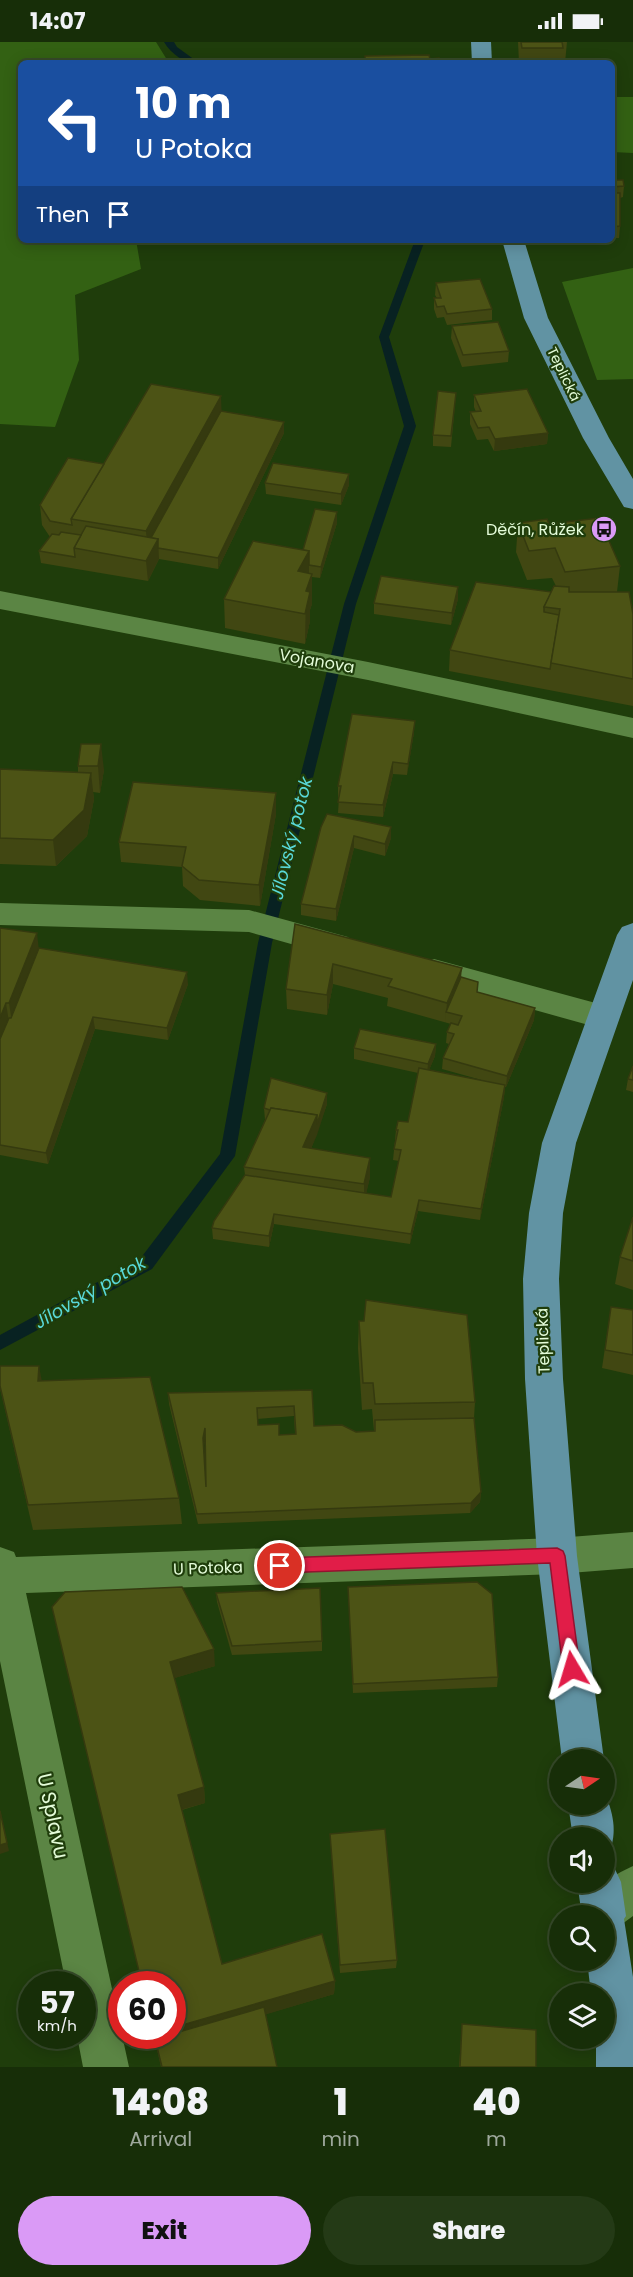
<!DOCTYPE html>
<html lang="en">
<head>
<meta charset="utf-8">
<style>
	body { margin:0; font-family:Poppins,sans-serif; background:#243a16; color:#f1f3f6; height:100vh; display:flex; flex-direction:column; font-size:22px; white-space:nowrap }
	* { box-sizing:border-box; margin:0 }
	p { font-size:20px; color:#9ea89c }
	.icon { flex:none; width:33px; height:33px; fill:none; stroke:currentColor; stroke-width:2; stroke-linecap:round; stroke-linejoin:round }
	.map { position:relative; height:2025px; overflow:hidden }
	.side { display:flex; flex-direction:column; background:#172e08; flex:1 }
	.side>* { flex:none }
	.hud { position:absolute; left:18px; top:18px; width:597px; height:183px; border-radius:9px; box-shadow:0 3px 15px #0003,0 0 0 2px #364a29; background:#1a4fa0; color:#fff; overflow:hidden }
	.needle { width:39px; rotate:77deg }
	.controls { position:absolute; left:549px; top:1707px; display:grid; gap:12px }
	.controls a { display:grid; place-items:center; width:66px; height:66px; border-radius:50%; background:#172e08; box-shadow:0 3px 15px #0003,0 0 0 2px #364a29; font-size:30px }
	.speed { position:absolute; left:18px; top:1929px; display:flex; gap:12px; font-size:30px; font-weight:700; text-align:center }
	.speed>* { display:grid; place-content:center; width:78px; height:78px; border-radius:50%; background:#172e08; box-shadow:0 3px 15px #0003,0 0 0 2px #364a29; line-height:1 }
	.speed small { font-size:15px; font-weight:400 }
	.speed .limit { border:9px solid #d22; background:#fff; color:#111 }
	.pin { position:absolute; display:grid; place-items:center; width:51px; height:51px; color:#fff; margin:-26px; border:3px solid #fff; border-radius:50%; box-shadow:0 2px 6px #0007 }
	.me { position:absolute; width:66px; margin:-33px; rotate:353deg; stroke-linejoin:round; filter:drop-shadow(0 0 4px #0008) }
	.turn { display:flex; align-items:center; gap:21px; height:126px; padding:0 18px; font-size:27px }
	.turn .icon { width:78px; height:78px; stroke-width:2.5 }
	.turn b { display:block; font-size:42px; line-height:51px }
	.then { display:flex; align-items:center; height:57px; padding:0 18px; background:#0003; gap:12px; font-size:22px }
	.eta { display:flex; justify-content:space-evenly; align-items:center; height:102px; text-align:center }
	.eta b { font-size:36px; font-weight:800; line-height:42px }
	.primary-button { display:flex; gap:12px; margin-top:auto; padding:12px 18px }
	.primary-button a { flex:1; height:69px; border-radius:36px; background:#da9af6; color:#111; font-size:24px; font-weight:800; line-height:69px; text-align:center }
	.primary-button a+a { background:#243a16; color:#f1f3f6 }
	.status { display:flex; justify-content:space-between; align-items:center; height:42px; padding:0 30px; background:#172e08; direction:ltr }
	.status svg { height:16px; fill:currentColor }
	.map>svg:first-child { display:block }
</style>
</head>
<body>
<div class="status"><b>14:07</b><svg viewBox="0 0 49 12"><path d="M0 12V9h3v3zM5 12V6h3v6zM10 12V3h3v9zM15 12V0h3v12zM26 1h20v11H26zM47 4h2v5h-2z"/></svg></div>
<div class="map">
<svg width="633" height="2025" viewBox="0 0 633 2025">
	<rect width="100%" height="100%" fill="#1f3d0b"/>
	<g fill="#336113">
		<polygon points="0,0 156,0 169,21 21,21 21,198 136,198 141,227 75,253 79,318 55,385 0,382"/>
		<polygon points="612,55 633,55 633,111 612,110"/>
		<polygon points="633,226 633,337 597,338 562,240"/>
	</g>
	<g fill="none" stroke-linecap="round" stroke-linejoin="round">
		<g fill="#082222" fill-rule="evenodd">
			<path d="M164 0H174L177 5 199 21C184 21 172 13 164 0Z"/>
			<polygon points="415,198 425,198 389,295 416,384 356,562 272,901 235,1114 152,1227 0,1308 0,1293 140,1217 220,1112 258,901 344,562 404,384 379,295"/>
		</g>
		<g fill="#5b8544" fill-rule="evenodd">
			<polygon points="0,549 368,620 633,676 633,696 368,638 0,567"/>
			<polygon points="0,861 249,868 348,895 353,903 348,911 337,915 249,890 0,883"/>
			<polygon points="434,917 603,963 615,966 619,975 615,984 603,987 423,937 418,929 423,921"/>
			<polygon points="633,1490 633,1526 557,1532 26,1551 129,2025 83,2025 77,1994 82,1994 82,1942 66,1942 0,1619 0,1505 14,1510 16,1515 557,1496"/>
			<path d="M633 1824V1874L618 1885 604 1891V1874H583L581 1870C590 1848 611 1834 633 1824Z"/>
		</g>
		<g fill="#6193a3" fill-rule="evenodd">
			<polygon points="471,0 491,0 492,21 472,21"/>
			<polygon points="502,198 524,198 548,276 609,396 633,437 633,467 624,465 583,396 524,276"/>
			<polygon points="633,881 633,938 576,1101 563,1171 559,1237 563,1337 577,1514 604,1718 562,1718 537,1514 525,1337 523,1237 529,1171 542,1101 617,893 622,885"/>
			<path d="M604 1749C613 1770 618 1790 609 1811L604 1813V1796H573L568 1762H604Z"/>
			<polygon points="604,1821 614,1825 621,1840 626,1874 624,1877 633,1935 633,2025 596,2025 596,1996 604,1996 604,1952 591,1952 587,1918 604,1918 604,1874 582,1874 577,1840 604,1840"/>
		</g>
	</g>
	<g fill="#414712" fill-rule="evenodd">
		<polygon points="518,0 567,0 565,21 519,21"/>
		<polygon points="612,138 624,144 623,155 620,156 620,184 619,196 612,196"/>
		<polygon points="553,198 599,198 553,200"/>
		<polygon points="436,241 492,267 492,278 447,283 444,275 437,276 434,267 434,256 437,256 435,253"/>
		<polygon points="452,284 509,309 508,320 462,325 451,296"/>
		<polygon points="456,351 451,405 433,404 433,393"/>
		<polygon points="474,353 548,391 547,402 494,409 488,397 477,398 470,382 470,370 476,370 474,365"/>
		<polygon points="221,369 284,380 284,391 218,527 159,517 148,539 41,521 39,509 50,495 42,483 40,463 104,422"/>
		<polygon points="265,441 349,443 341,463 266,452"/>
		<polygon points="337,481 320,536 312,535 312,562 310,568 310,579 305,602 225,586 224,557 303,508"/>
		<polygon points="518,481 549,482 620,524 617,550 633,572 633,664 449,629 450,608 552,550 556,544 552,536 527,538 516,510"/>
		<polygon points="458,545 458,557 451,583 374,572 374,561"/>
		<polygon points="414,690 407,733 393,732 383,775 338,771 339,755 338,755 338,744"/>
		<polygon points="81,702 104,728 100,751 93,750 94,757 87,794 56,824 0,822 0,727 78,730 78,724"/>
		<polygon points="276,772 260,864 200,858 183,844 182,825 121,820 119,800"/>
		<polygon points="321,785 391,796 385,814 354,806 336,879 301,873 301,862"/>
		<polygon points="295,882 461,935 477,950 535,966 534,978 506,1045 505,1045 504,1055 480,1178 418,1169 410,1202 274,1182 269,1205 213,1197 212,1186 245,1133 244,1125 265,1078 264,1066 327,1051 327,1062 311,1107 370,1135 366,1151 391,1155 399,1119 393,1118 396,1088 408,1080 418,1031 354,1017 354,1006 436,1002 435,1014 429,1028 485,1039 442,1027 443,1016 449,1002 446,1001 447,990 451,982 387,964 388,956 333,942 327,973 287,967 286,947"/>
		<polygon points="0,886 39,906 188,942 168,998 95,987 48,1122 0,1113"/>
		<polygon points="633,1024 633,1050 626,1048 628,1037"/>
		<polygon points="633,1175 633,1248 615,1242 620,1215"/>
		<polygon points="611,1265 633,1268 633,1333 602,1326"/>
		<path d="M359 1279 475 1360 474 1376 481 1450 480 1460 470 1471 198 1482 169 1362 168 1351 312 1348 314 1384 356 1390 374 1389 372 1367 362 1368 358 1306ZM294 1374 295 1392 279 1393 258 1383 257 1377ZM205 1399 206 1442 203 1407Z"/>
		<polygon points="0,1324 179,1456 182,1482 33,1488 0,1346"/>
		<polygon points="348,1545 498,1635 497,1645 353,1651"/>
		<polygon points="216,1551 322,1599 322,1609 232,1613 217,1560"/>
		<polygon points="52,1565 215,1624 174,1636 204,1745 205,1761 182,1768 222,1922 335,1939 334,1952 266,1972 161,2025 154,1994 172,1994 172,1942 142,1942"/>
		<polygon points="330,1792 397,1918 396,1926 340,1931"/>
		<polygon points="462,1982 536,2025 459,2025"/>
	</g>
	<g fill="#353a0f">
		<polygon points="221,354 222,380 158,497 159,517 148,539 146,519 148,515 146,489"/>
		<polygon points="284,380 284,391 218,527 218,516"/>
		<polygon points="548,391 547,402 494,409 495,397"/>
		<polygon points="349,432 349,443 341,463 341,452"/>
		<polygon points="337,470 337,481 320,536 321,525"/>
		<polygon points="309,509 309,539 298,529"/>
		<polygon points="312,532 312,562 310,568 310,579 305,602 306,549"/>
		<polygon points="458,545 458,557 451,583 452,571"/>
		<polygon points="415,679 414,690 407,733 408,722"/>
		<polygon points="101,702 104,728 100,751 98,724"/>
		<polygon points="393,720 393,732 383,775 383,763"/>
		<polygon points="91,731 94,757 87,794 56,824 53,798"/>
		<polygon points="276,751 276,772 260,864 259,843"/>
		<polygon points="391,785 391,796 385,814 385,802"/>
		<polygon points="354,794 354,806 336,879 336,867"/>
		<polygon points="37,891 40,917 13,987 9,961"/>
		<polygon points="333,922 333,942 327,973 327,953"/>
		<polygon points="462,926 460,946 446,970 445,981 447,961"/>
		<polygon points="187,930 188,942 168,998 167,986"/>
		<polygon points="6,961 10,987 0,1012 0,976"/>
		<polygon points="535,966 534,978 506,1045 507,1034"/>
		<polygon points="93,975 95,987 48,1122 46,1111"/>
		<polygon points="436,1002 435,1014 427,1033 428,1022"/>
		<polygon points="505,1043 504,1055 480,1178 481,1167"/>
		<polygon points="327,1051 327,1062 317,1093 317,1082"/>
		<polygon points="317,1073 317,1093 303,1125 303,1105"/>
		<polygon points="370,1116 370,1135 364,1162 364,1142"/>
		<polygon points="419,1158 418,1169 410,1202 411,1192"/>
		<polygon points="274,1172 274,1182 269,1205 269,1194"/>
		<polygon points="39,1324 44,1350 38,1339"/>
		<polygon points="205,1386 206,1396 203,1407 203,1396"/>
		<polygon points="481,1450 480,1460 470,1471 471,1461"/>
		<polygon points="214,1607 215,1624 172,1637 170,1620"/>
		<polygon points="204,1745 205,1761 180,1768 178,1753"/>
		<polygon points="0,1767 9,1809 0,1812"/>
		<polygon points="335,1939 334,1952 157,2005 154,1994 172,1994 172,1986"/>
	</g>
	<g fill="#4c5315" stroke="#353a0f" stroke-width="1.5" fill-rule="evenodd">
		<polygon points="521,0 562,0 563,6 522,6"/>
		<polygon points="429,13 430,17 439,16 440,21 365,21 365,14"/>
		<polygon points="612,138 623,138 624,144 612,145"/>
		<polygon points="612,151 620,151 620,184 612,185"/>
		<polygon points="480,237 492,267 447,272 444,264 437,265 434,256 441,256 436,241"/>
		<polygon points="498,280 509,309 463,313 452,284"/>
		<polygon points="151,342 221,354 146,489 71,477"/>
		<polygon points="527,347 548,391 495,397 489,385 478,386 470,370 481,369 474,353"/>
		<polygon points="438,349 456,351 451,394 433,393"/>
		<polygon points="221,369 284,380 218,516 158,506 158,497 151,496"/>
		<polygon points="68,416 104,422 71,477 72,483 50,479 40,463"/>
		<polygon points="273,421 349,432 341,452 265,441"/>
		<polygon points="315,467 337,470 321,525 309,523 309,509 303,508"/>
		<polygon points="599,476 620,524 565,530 555,506 529,509 518,481 547,477 549,482"/>
		<polygon points="86,484 158,497 146,519 74,506"/>
		<polygon points="61,490 81,493 74,506 75,515 39,509 52,492 59,493"/>
		<polygon points="253,499 309,509 298,529 312,532 306,549 310,550 305,572 224,557"/>
		<polygon points="381,534 458,545 452,571 374,561"/>
		<polygon points="476,540 552,550 544,565 544,570 559,573 550,627 450,608"/>
		<polygon points="554,544 569,545 569,550 629,550 633,572 633,637 551,621 560,567 544,565"/>
		<polygon points="352,672 415,679 408,722 393,720 383,763 338,760 341,744 338,744"/>
		<polygon points="81,702 101,702 98,724 78,724"/>
		<polygon points="0,727 91,731 84,768 53,798 0,796"/>
		<polygon points="133,740 276,751 259,843 199,838 182,824 186,805 119,800"/>
		<polygon points="327,772 391,785 385,802 354,794 336,867 301,862 321,785"/>
		<polygon points="295,882 462,926 447,961 388,944 392,937 333,922 327,953 286,947"/>
		<polygon points="0,886 37,891 9,961 6,961 0,976"/>
		<polygon points="39,906 187,930 167,986 93,975 46,1111 0,1103 0,997 9,976 11,976"/>
		<polygon points="461,935 478,940 477,950 535,966 507,1034 443,1016 454,992 447,990 451,981 458,983 462,974 446,970"/>
		<polygon points="360,987 436,1002 428,1022 354,1006"/>
		<polygon points="633,1024 633,1038 628,1037"/>
		<polygon points="419,1026 505,1043 481,1167 419,1158 411,1192 274,1172 269,1194 212,1186 214,1179 245,1133 391,1155 401,1108 394,1107 398,1088 396,1088 398,1079 408,1080"/>
		<polygon points="271,1036 327,1051 317,1082 317,1073 271,1066 270,1068 264,1066"/>
		<polygon points="271,1066 317,1073 303,1105 370,1116 364,1142 244,1125"/>
		<polygon points="633,1175 633,1219 620,1215"/>
		<polygon points="366,1258 467,1273 475,1360 375,1362 373,1341 363,1341 359,1279 364,1279"/>
		<polygon points="611,1265 633,1268 633,1313 605,1308"/>
		<polygon points="0,1324 39,1324 38,1339 150,1335 179,1456 28,1463 0,1344"/>
		<path d="M312 1348 314 1384 342 1383 356 1390 375 1389V1378L474 1376 481 1450 471 1461 197 1472 168 1351ZM294 1364 296 1392 279 1393V1382L258 1383 257 1366ZM205 1386 206 1445 203 1396Z"/>
		<polygon points="477,1540 492,1552 498,1635 353,1642 348,1545"/>
		<polygon points="182,1545 214,1607 170,1620 204,1745 178,1753 222,1922 322,1892 335,1939 172,1986 172,1942 142,1942 52,1565 65,1550"/>
		<polygon points="320,1546 322,1599 232,1604 216,1551"/>
		<polygon points="0,1769 7,1801 0,1803"/>
		<polygon points="385,1787 397,1918 340,1923 330,1792"/>
		<polygon points="264,1965 277,2025 162,2025 155,1997 169,1994 172,1994 172,1992"/>
		<polygon points="462,1982 536,1988 536,2025 460,2025"/>
	</g>
	<polygon fill="#e11d48" stroke="#92132f" stroke-width="1.5" points="557,1506 563,1509 565,1514 580,1627 578,1633 572,1635 566,1633 563,1627 550,1521 280,1531 274,1529 271,1524 274,1518 280,1516"/>
	<defs>
		<g id="bus-disc" transform="scale(1.35)"><circle r="9.5" fill="#da9af6" stroke="#1f3d0b"/><path d="M-5-6H5V4H4V6H2V4H-2V6H-4V4H-5ZM-3.5-4V0h7V-4ZM-3.5 1.2v1.5H-2V1.2ZM2 1.2v1.5H3.5V1.2Z" fill="#111"/></g>
	</defs>
	<g fill-rule="evenodd">
		<use href="#bus-disc" x="604" y="487"/>
	</g>
	<g text-anchor="middle" dominant-baseline="central" stroke-width="4.5" stroke-linejoin="round" paint-order="stroke">
		<g font-size="14" fill="#e4fcd9" stroke="#1f3d0b">
			<text transform="translate(564 332) rotate(64)">Teplická</text>
		</g>
		<g font-size="16" fill="#e4fcd9" stroke="#1f3d0b" text-anchor="end">
			<text x="584" y="487">Děčín, Růžek</text>
		</g>
		<g font-size="16" fill="#e4fcd9" stroke="#1f3d0b">
			<text transform="translate(317 619) rotate(10)">Vojanova</text>
			<text transform="translate(543 1299) rotate(-92)">Teplická</text>
			<text transform="translate(208 1526) rotate(-2)">U Potoka</text>
		</g>
		<g font-size="18" font-style="italic" fill="#59d8d8" stroke="#1f3d0b">
			<text transform="translate(291 796) rotate(-76)">Jílovský potok</text>
			<text transform="translate(90 1250) rotate(-30)">Jílovský potok</text>
		</g>
		<g font-size="20" fill="#e4fcd9" stroke="#1f3d0b">
			<text transform="translate(53 1774) rotate(78)">U Splavu</text>
		</g>
	</g>
</svg>
<div class="controls">
<a><svg class="needle" viewBox="-14 -14 28 28"><path d="M0-13l5 13h-10z" fill="#e53935"/><path d="M0 13l5-13h-10z" fill="#9ea89c"/></svg></a>
<a><svg class="icon" aria-label="sound" viewBox="0 0 24 24"><path d="M4 9h4l5-4v14l-5-4H4zM17 9q2 3 0 6"/></svg></a>
<a><svg class="icon" aria-label="search" viewBox="0 0 24 24"><circle cx="10" cy="10" r="6"/><path d="M15 15l6 6"/></svg></a>
<a><svg class="icon" aria-label="layers" viewBox="0 0 24 24"><path d="M12 4l9 5-9 5-9-5zM3 14l9 5 9-5"/></svg></a>
</div>
<div class="speed"><div>57<small>km/h</small></div><div class="limit">60</div></div>
<div class="pin" style="left:280px;top:1524px;background:#d93025"><svg class="icon" aria-label="arrive" viewBox="0 0 24 24"><path d="M6 21V4h12l-3 4 3 4H6"/></svg></div>
<svg class="me" style="left:572px;top:1627px" viewBox="-20 -20 40 40"><path d="M0-17L14 15 0 8-14 15z" fill="#e11d48" stroke="#fff" stroke-width="4"/></svg>
<div class="hud">
<div class="turn"><svg class="icon" aria-label="left" viewBox="0 0 24 24"><path d="M17 20v-9H6M10 6l-5 5 5 5"/></svg><div><b>10 m</b>U Potoka</div></div>
<div class="then">Then<svg class="icon" aria-label="arrive" viewBox="0 0 24 24"><path d="M6 21V4h12l-3 4 3 4H6"/></svg></div>
</div>
</div>
<section class="side">
<div class="eta">
<div><b>14:08</b><p>Arrival</p></div>
<div><b>1</b><p>min</p></div>
<div><b>40</b><p>m</p></div>
</div>
<div class="primary-button"><a>Exit</a><a>Share</a></div>
</section>
</body>
</html>
